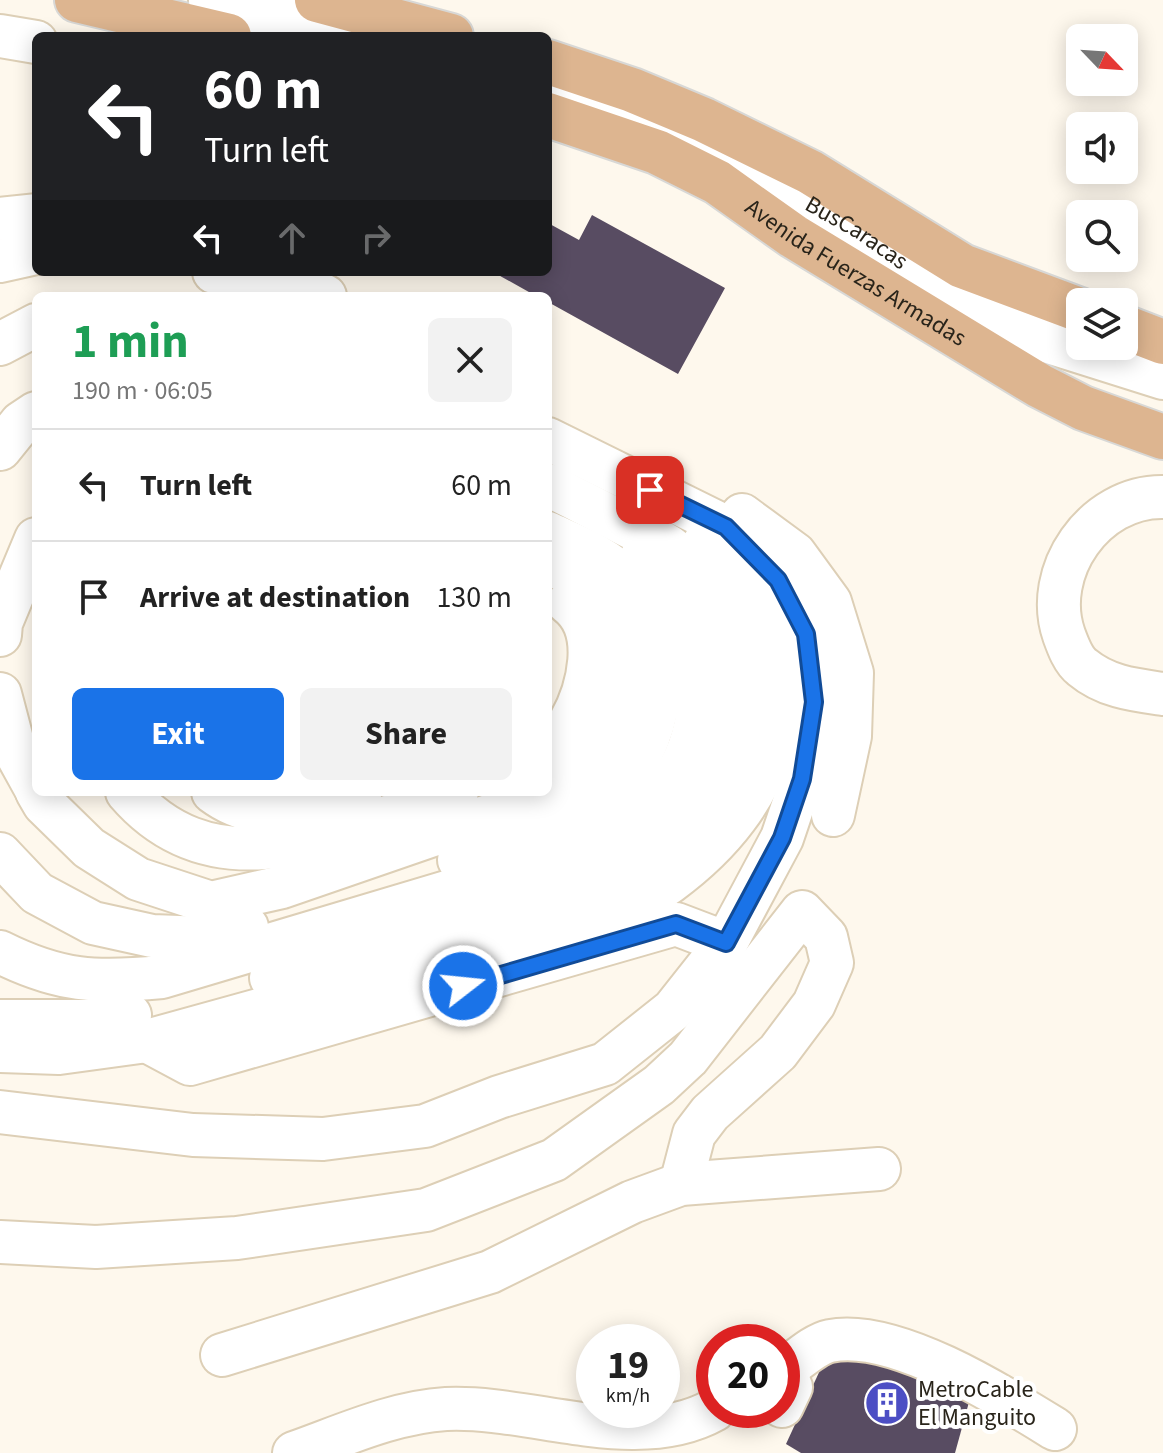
<!DOCTYPE html>
<html lang="en">
<head>
<meta charset="utf-8">
<style>
	body { margin:0; font-family:"Source Sans 3",sans-serif; background:#f2f2f2; color:#222; height:100vh; display:flex; flex-direction:column; font-size:30px; white-space:nowrap }
	* { box-sizing:border-box; margin:0 }
	p { font-size:26px; color:#767676 }
	.icon { flex:none; width:44px; height:44px; fill:none; stroke:currentColor; stroke-width:2; stroke-linecap:round; stroke-linejoin:round }
	.map { position:relative; flex:1; overflow:hidden }
	.side { position:absolute; left:32px; top:292px; width:520px; height:504px; display:flex; flex-direction:column; background:#fff; border-radius:12px; box-shadow:0 4px 20px #0003 }
	.side>* { flex:none }
	.top-card { position:absolute; left:32px; top:32px; width:520px; height:244px; border-radius:12px; box-shadow:0 4px 20px #0003; background:#202124; color:#fff; overflow:hidden }
	.needle { width:52px; rotate:115deg }
	.controls { position:absolute; left:1066px; top:24px; display:grid; gap:16px }
	.controls a { display:grid; place-items:center; width:72px; height:72px; border-radius:12px; background:#fff; box-shadow:0 4px 20px #0003; font-size:40px }
	.speed { position:absolute; left:576px; top:1324px; display:flex; gap:16px; font-size:40px; font-weight:700; text-align:center }
	.speed>* { display:grid; place-content:center; width:104px; height:104px; border-radius:50%; background:#fff; box-shadow:0 4px 20px #0003; line-height:1 }
	.speed small { font-size:20px; font-weight:400 }
	.speed .limit { border:12px solid #d22; background:#fff; color:#111 }
	.pin { position:absolute; display:grid; place-items:center; width:68px; height:68px; color:#fff; margin:-34px; border-radius:16px; box-shadow:0 4px 12px #0006 }
	.me { position:absolute; width:88px; margin:-44px; rotate:74deg; stroke-linejoin:round; filter:drop-shadow(0 0 6px #0008) }
	.turn { display:flex; align-items:center; gap:28px; height:168px; padding:0 40px; font-size:36px }
	.turn .icon { width:104px; height:104px; stroke-width:2.5 }
	.turn b { display:block; font-size:56px; line-height:68px }
	.lanes { display:flex; align-items:center; height:76px; padding:0 40px; background:#0003; justify-content:center; gap:40px; direction:ltr }
	.lanes .off { opacity:.35 }
	.round { display:grid; place-items:center; flex:none; width:84px; height:84px; border-radius:12px; background:#f2f2f2 }
	.head { display:flex; align-items:center; justify-content:space-between; height:136px; padding:0 40px }
	h1 { font-size:48px; font-weight:700; line-height:60px; color:#1e9e55 }
	.button { display:flex; gap:16px; margin-top:auto; padding:16px 40px }
	.button a { flex:1; height:92px; border-radius:12px; background:#1a73e8; color:#fff; font-size:32px; font-weight:700; line-height:92px; text-align:center }
	.button a+a { background:#f2f2f2; color:#222 }
	ul { padding:0; list-style:none }
	li { display:flex; align-items:center; gap:24px; height:112px; padding:0 40px; border-top:2px solid #e0e0e0 }
	li div { flex:1 }
	li b { display:block; font-size:30px }
	li em { font-style:normal }
	.map>svg:first-child { display:block }
</style>
</head>
<body>
<div class="map">
<svg width="1163" height="1453" viewBox="0 0 1163 1453">
	<rect width="100%" height="100%" fill="#fef8ed"/>
	<g fill="#584c62">
		<polygon points="592,215 725,288 678,374 548,302 548,296 536,296 493,272 548,272 548,223 579,240"/>
		<polygon points="839,1329 980,1362 955,1453 801,1453 786,1444"/>
	</g>
	<g fill="none" stroke-linecap="round" stroke-linejoin="round">
		<g stroke="#ddcfb6" stroke-width="46">
			<g id="minor">
				<polyline points="210,0 350,36"/>
				<polyline points="0,36 36,42"/>
				<path id="s1" d="M548 88 725 155 861 232 923 276 1033 337 1163 378"/>
				<polyline points="0,219 36,215"/>
				<polyline points="0,261 36,253"/>
				<polyline points="214,272 240,280 270,296"/>
				<polyline points="279,272 325,296"/>
				<polyline points="0,344 36,325"/>
				<polyline points="0,449 21,423 36,413"/>
				<path d="M1163 497C1094 496 1042 572 1064 635 1068 646 1073 660 1082 667 1106 687 1134 690 1163 694"/>
				<polyline points="742,515 795,554 830,602 852,673 850,736 833,815"/>
				<polyline points="0,635 1,623 36,539"/>
				<polyline points="0,694 15,751 36,789"/>
				<path d="M548 745C555 738 565 731 570 722 588 690 604 630 568 603"/>
				<path d="M548 791C604 763 625 707 618 648 616 632 611 609 600 596 587 581 572 574 555 566"/>
				<polyline points="37,792 44,804 89,848 138,879 211,903 282,887 514,807 545,792"/>
				<path d="M127 792C219 899 349 828 457 792"/>
				<path d="M213 792C257 825 312 814 360 797"/>
				<polyline points="0,854 37,893 93,923 152,936 205,938 247,927"/>
				<path d="M459 860C496 847 540 838 574 820 645 781 675 704 651 628 645 611 638 593 626 579 608 558 574 545 548 533"/>
				<path d="M0 952C60 982 96 983 162 977L581 852C611 836 638 821 661 795 721 728 707 611 643 553"/>
				<path d="M271 978C349 955 426 932 503 909 550 895 603 884 645 857 755 785 774 636 672 549 661 540 646 535 634 529 606 514 577 500 548 485"/>
				<polyline points="0,1021 85,1021 130,1015"/>
				<polyline points="147,1041 190,1064 676,924 726,943"/>
				<path d="M0 1051 59 1053 147 1041 616 911C634 902 654 894 670 882 776 804 815 693 738 578 729 565 715 554 704 543"/>
				<polyline points="0,1112 193,1135 323,1139 425,1126 499,1097 605,1064 673,1010 726,943 782,838 802,779 814,702 806,634 778,580 726,527 548,439"/>
				<polyline points="0,1242 96,1247 237,1238 426,1210 554,1160 659,1085 688,1058 802,912 826,937 832,963 814,1004 778,1052 710,1113 694,1134 681,1184"/>
				<polyline points="222,1355 490,1272 632,1202 681,1184 879,1169"/>
				<polyline points="782,1369 791,1387 782,1406"/>
				<path d="M784 1370C797 1361 815 1344 830 1341 894 1328 1002 1396 1055 1429"/>
				<path d="M294 1453C342 1436 394 1412 446 1409 531 1405 637 1453 714 1410"/>
			</g>
		</g>
		<g stroke="#d8d8d6" stroke-width="48">
			<g id="major">
				<polyline points="77,0 229,36"/>
				<polyline points="317,0 451,36"/>
				<polyline points="548,62 632,90 704,120 810,172 962,266 1080,310"/>
				<path id="s2" d="M548 115 657 152 717 182 793 236 1040 386 1083 408 1163 437"/>
				<polyline points="1124,327 1163,342"/>
			</g>
		</g>
		<use href="#minor" stroke="#fff" stroke-width="42"/>
		<use href="#major" stroke="#ddb590" stroke-width="44"/>
	</g>
	<g fill="none" stroke-linecap="round" stroke-linejoin="round">
		<g stroke="#114b97" stroke-width="20">
			<polyline id="route" points="463,986 676,924 726,943 782,838 802,779 814,702 806,634 778,580 726,527 650,490"/>
		</g>
		<use href="#route" stroke="#1a73e8" stroke-width="14"/>
	</g>
	<defs>
		<g id="building-disc" transform="scale(2.3)"><circle r="9.5" fill="#4c4ec4" stroke="#fff"/><path d="M-4-6H4V6H1V3H-1V6H-4ZM-2.5-4.3h1.7v1.8h-1.7ZM.8-4.3h1.7v1.8H.8ZM-2.5-1h1.7V.8h-1.7ZM.8-1h1.7V.8H.8Z" fill="#fff"/></g>
	</defs>
	<g fill-rule="evenodd">
		<use href="#building-disc" x="887" y="1403"/>
	</g>
	<g text-anchor="middle" dominant-baseline="central" stroke-width="8" stroke-linejoin="round" paint-order="stroke">
		<g font-size="24" fill="#29241a" stroke="#fff">
			<text stroke="none"><textPath href="#s1" startOffset="342">BusCaracas</textPath></text>
			<text stroke="none"><textPath href="#s2" startOffset="348">Avenida Fuerzas Armadas</textPath></text>
		</g>
		<g font-size="24" fill="#29241a" stroke="#fff" text-anchor="start">
			<text x="918" y="1389">MetroCable<tspan x="918" dy="28">El Manguito</tspan></text>
		</g>
	</g>
</svg>
<div class="controls">
<a><svg class="needle" viewBox="-14 -14 28 28"><path d="M0-13l5 13h-10z" fill="#e53935"/><path d="M0 13l5-13h-10z" fill="#767676"/></svg></a>
<a><svg class="icon" aria-label="sound" viewBox="0 0 24 24"><path d="M4 9h4l5-4v14l-5-4H4zM17 9q2 3 0 6"/></svg></a>
<a><svg class="icon" aria-label="search" viewBox="0 0 24 24"><circle cx="10" cy="10" r="6"/><path d="M15 15l6 6"/></svg></a>
<a><svg class="icon" aria-label="layers" viewBox="0 0 24 24"><path d="M12 4l9 5-9 5-9-5zM3 14l9 5 9-5"/></svg></a>
</div>
<div class="speed"><div>19<small>km/h</small></div><div class="limit">20</div></div>
<div class="pin" style="left:650px;top:490px;background:#d93025"><svg class="icon" aria-label="arrive" viewBox="0 0 24 24"><path d="M6 21V4h12l-3 4 3 4H6"/></svg></div>
<svg class="me" style="left:463px;top:986px" viewBox="-20 -20 40 40"><circle r="17" fill="#1a73e8" stroke="#fff" stroke-width="3"/><path d="M0-11L8 9 0 5-8 9z" fill="#fff"/></svg>
<div class="top-card">
<div class="turn"><svg class="icon" aria-label="left" viewBox="0 0 24 24"><path d="M17 20v-9H6M10 6l-5 5 5 5"/></svg><div><b>60 m</b>Turn left</div></div>
<div class="lanes"><svg class="icon" aria-label="left" viewBox="0 0 24 24"><path d="M17 20v-9H6M10 6l-5 5 5 5"/></svg><svg class="icon off" aria-label="ahead" viewBox="0 0 24 24"><path d="M12 20V5M6 11l6-6 6 6"/></svg><svg class="icon off" aria-label="right" viewBox="0 0 24 24"><path d="M7 20v-9h11M14 6l5 5-5 5"/></svg></div>
</div>
<section class="side">
<div class="head"><div><h1>1 min</h1><p>190 m · 06:05</p></div><a class="round"><svg class="icon" aria-label="close" viewBox="0 0 24 24"><path d="M6 6l12 12M18 6L6 18"/></svg></a></div>
<ul>
<li><svg class="icon" aria-label="left" viewBox="0 0 24 24"><path d="M17 20v-9H6M10 6l-5 5 5 5"/></svg><div><b>Turn left</b></div><em>60 m</em></li>
<li><svg class="icon" aria-label="arrive" viewBox="0 0 24 24"><path d="M6 21V4h12l-3 4 3 4H6"/></svg><div><b>Arrive at destination</b></div><em>130 m</em></li>
</ul>
<div class="button"><a>Exit</a><a>Share</a></div>
</section>
</div>
</body>
</html>
